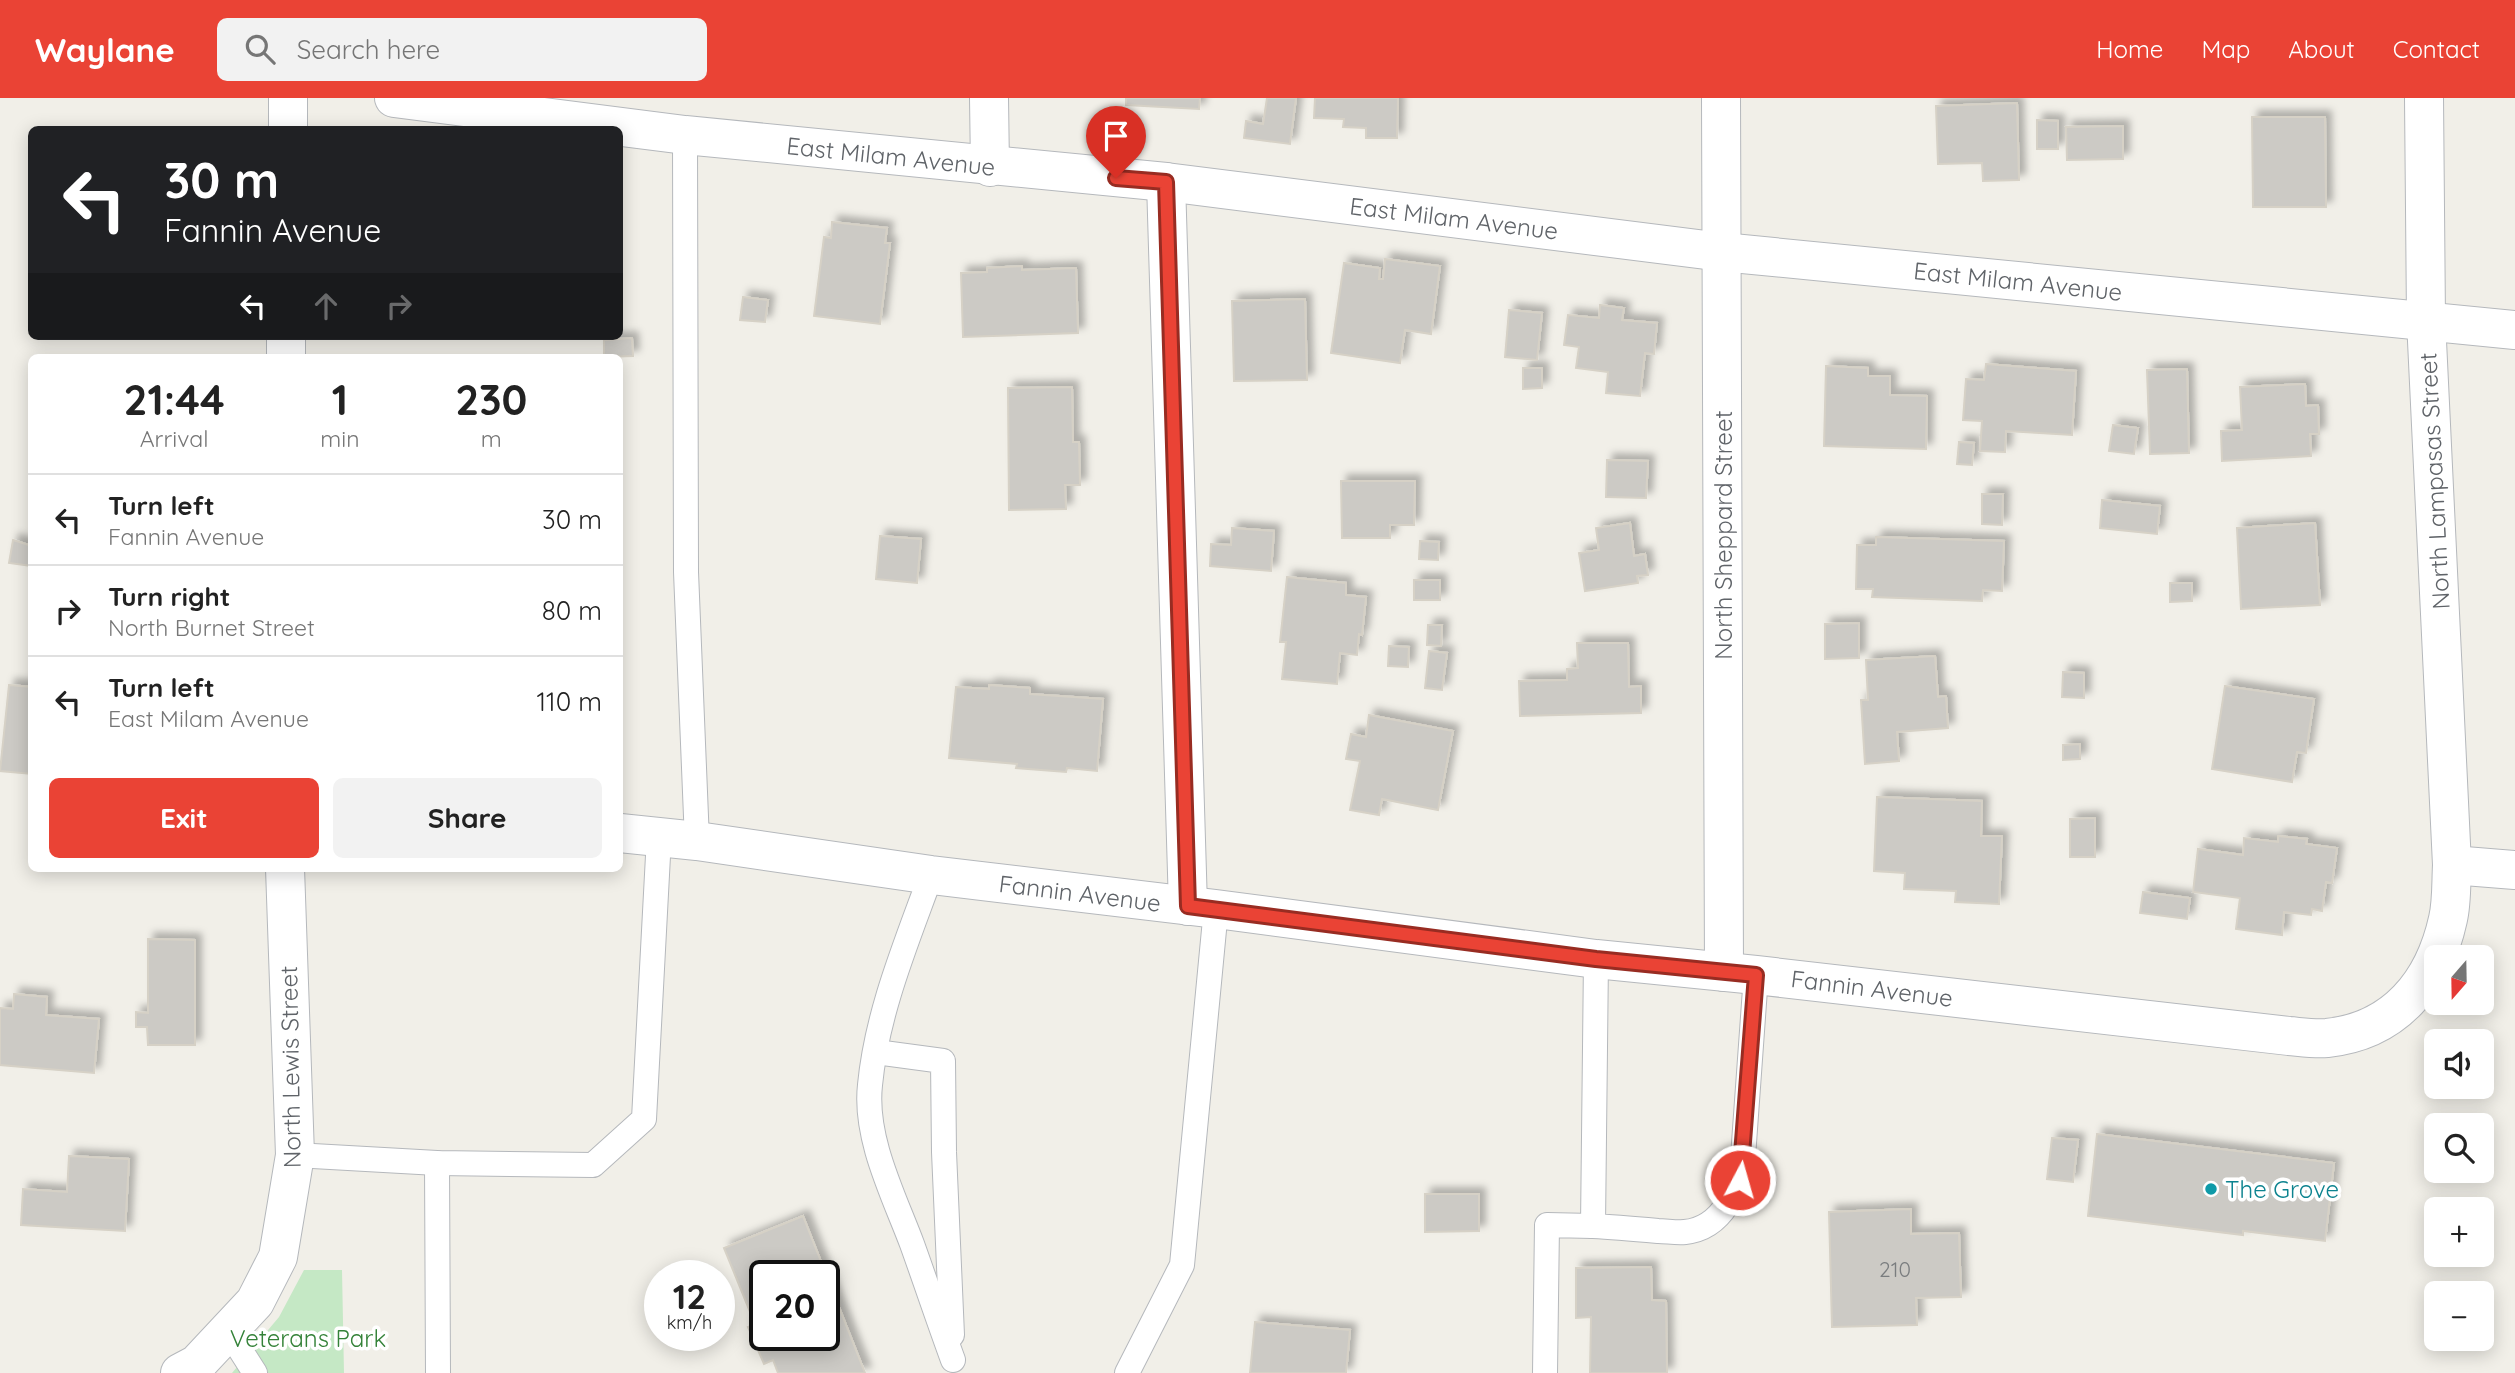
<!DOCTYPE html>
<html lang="en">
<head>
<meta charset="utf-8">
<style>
	body { margin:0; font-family:Quicksand,sans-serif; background:#f2f2f2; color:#222; height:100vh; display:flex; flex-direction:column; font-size:26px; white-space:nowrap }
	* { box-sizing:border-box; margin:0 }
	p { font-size:23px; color:#767676 }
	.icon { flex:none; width:38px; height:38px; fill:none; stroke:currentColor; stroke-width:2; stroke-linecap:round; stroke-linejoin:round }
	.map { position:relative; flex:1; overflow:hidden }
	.side { position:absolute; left:28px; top:256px; width:595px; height:518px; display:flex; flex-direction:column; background:#fff; border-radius:10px; box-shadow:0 4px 18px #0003 }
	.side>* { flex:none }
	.hud { position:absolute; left:28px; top:28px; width:595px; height:214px; border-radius:10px; box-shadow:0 4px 18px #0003; background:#202124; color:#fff; overflow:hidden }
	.needle { width:46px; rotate:200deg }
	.tools { position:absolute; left:2424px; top:847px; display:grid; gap:14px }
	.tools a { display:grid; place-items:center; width:70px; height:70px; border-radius:10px; background:#fff; box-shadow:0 4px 18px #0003; font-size:35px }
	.speed { position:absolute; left:644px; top:1162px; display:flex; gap:14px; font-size:35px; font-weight:700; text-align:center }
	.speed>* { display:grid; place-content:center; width:91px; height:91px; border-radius:50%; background:#fff; box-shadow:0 4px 18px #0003; line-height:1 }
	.speed small { font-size:18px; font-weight:400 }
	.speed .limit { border:4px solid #111; border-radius:10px; background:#fff; color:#111 }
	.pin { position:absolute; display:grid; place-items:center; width:60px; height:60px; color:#fff; margin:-72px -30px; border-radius:50% 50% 50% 0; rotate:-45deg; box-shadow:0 0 7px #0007 }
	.pin .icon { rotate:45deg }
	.me { position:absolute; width:77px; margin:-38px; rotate:6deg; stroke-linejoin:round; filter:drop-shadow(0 0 5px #0008) }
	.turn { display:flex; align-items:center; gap:24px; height:147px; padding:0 21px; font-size:32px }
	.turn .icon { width:91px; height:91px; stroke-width:2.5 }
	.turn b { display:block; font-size:49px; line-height:60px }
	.lanes { display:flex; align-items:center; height:66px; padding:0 21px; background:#0003; justify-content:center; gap:35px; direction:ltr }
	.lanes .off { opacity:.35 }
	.eta { display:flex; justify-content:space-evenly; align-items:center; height:119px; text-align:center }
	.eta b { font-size:42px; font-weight:700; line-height:49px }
	.action { display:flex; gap:14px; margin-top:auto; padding:14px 21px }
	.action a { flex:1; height:80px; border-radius:10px; background:#ea4335; color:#fff; font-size:28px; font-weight:700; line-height:80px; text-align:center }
	.action a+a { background:#f2f2f2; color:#222 }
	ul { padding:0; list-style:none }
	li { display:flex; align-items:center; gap:21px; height:91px; padding:0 21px; border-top:2px solid #e0e0e0 }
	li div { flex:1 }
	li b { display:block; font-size:26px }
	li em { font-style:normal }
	header { display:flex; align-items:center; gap:42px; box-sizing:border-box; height:98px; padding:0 35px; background:#ea4335; color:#fff }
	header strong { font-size:33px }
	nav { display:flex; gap:38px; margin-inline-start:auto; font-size:24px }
	.search { width:490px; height:63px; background:#f2f2f2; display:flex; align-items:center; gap:18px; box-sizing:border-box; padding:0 24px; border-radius:10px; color:#767676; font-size:26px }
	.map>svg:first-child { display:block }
</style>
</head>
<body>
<header>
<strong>Waylane</strong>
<div class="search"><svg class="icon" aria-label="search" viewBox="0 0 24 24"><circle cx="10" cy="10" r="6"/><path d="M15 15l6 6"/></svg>Search here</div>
<nav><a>Home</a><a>Map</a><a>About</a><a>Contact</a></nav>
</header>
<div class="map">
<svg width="2515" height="1275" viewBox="0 0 2515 1275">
	<defs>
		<filter id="shadow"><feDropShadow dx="6" dy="-6" stdDeviation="3.5" flood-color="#0004"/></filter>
	</defs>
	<rect width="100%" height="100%" fill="#f1efe8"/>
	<polygon fill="#c5e8c5" points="304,1172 342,1172 344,1275 232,1275 279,1219"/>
	<g fill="#cccac5" stroke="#d6d1c6" stroke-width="2" fill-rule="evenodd" filter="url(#shadow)">
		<polygon points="1126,0 1200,0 1199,11 1126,7"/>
		<polygon points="1267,0 1296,0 1290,46 1244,40 1246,23 1263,26"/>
		<polygon points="1315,0 1398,0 1397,40 1366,40 1366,30 1343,29 1344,21 1314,20"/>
		<polygon points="2017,5 2019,82 1983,83 1982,65 1938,66 1936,8"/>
		<polygon points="2252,19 2325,19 2326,109 2253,109"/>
		<polygon points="2037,22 2058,23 2058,51 2037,51"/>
		<polygon points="2123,28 2123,61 2067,62 2066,29"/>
		<polygon points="832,124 887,130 885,145 890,145 880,226 814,218 824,139 831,140"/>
		<polygon points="1385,161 1440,168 1431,236 1405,232 1400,265 1331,255 1344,165 1380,170 1379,181 1383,181"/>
		<polygon points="1022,168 1022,172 1076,170 1078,235 963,239 961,175 987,174 987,170"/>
		<polygon points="743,199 768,202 765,224 740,222"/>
		<polygon points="1305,201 1307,282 1234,283 1232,203"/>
		<polygon points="1600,207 1624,210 1622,222 1657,225 1654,256 1645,255 1640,298 1606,295 1608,274 1576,270 1579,249 1564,247 1568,217 1599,220"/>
		<polygon points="1509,212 1542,215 1537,262 1505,259"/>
		<polygon points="632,240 633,258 604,259 604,242"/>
		<polygon points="1986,266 2076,273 2072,337 2006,333 2005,354 1980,353 1982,323 1963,322 1966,281 1984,282"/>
		<polygon points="1826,268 1868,270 1868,278 1890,278 1890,297 1927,298 1926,351 1824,348"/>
		<polygon points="1523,270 1542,270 1542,290 1523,291"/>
		<polygon points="2187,271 2189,355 2150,356 2147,272"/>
		<polygon points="2305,286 2306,308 2318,307 2319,336 2310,336 2311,358 2222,363 2221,333 2242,332 2240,289"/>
		<polygon points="1072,289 1073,344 1079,344 1080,387 1065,387 1066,411 1009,412 1008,290"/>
		<polygon points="2113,327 2138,330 2134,356 2109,353"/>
		<polygon points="1959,344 1974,345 1972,367 1957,366"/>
		<polygon points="1607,362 1648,363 1646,400 1606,399"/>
		<polygon points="1341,383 1415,383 1414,427 1390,427 1390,440 1342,440"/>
		<polygon points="1982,396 2003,396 2002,427 1982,426"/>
		<polygon points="2102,402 2160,408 2157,436 2100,430"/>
		<polygon points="1630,425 1634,458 1645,456 1648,477 1637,478 1638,485 1585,493 1579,455 1599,452 1596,430"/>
		<polygon points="2315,425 2320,507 2241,511 2237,430"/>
		<polygon points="1232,430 1274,433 1271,473 1210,468 1211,446 1231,447"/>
		<polygon points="880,438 921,441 917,485 876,481"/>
		<polygon points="1876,439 2004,443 2002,493 1983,492 1982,503 1872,499 1873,491 1856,491 1857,447 1876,447"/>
		<polygon points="13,442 32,448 32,468 9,465"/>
		<polygon points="1420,443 1439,444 1438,462 1419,461"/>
		<polygon points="1287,479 1346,485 1346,497 1366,499 1362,537 1359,536 1357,557 1340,555 1337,586 1282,581 1286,544 1280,544"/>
		<rect x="1414" y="482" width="26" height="20"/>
		<polygon points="2170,485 2192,485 2192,503 2170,504"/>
		<polygon points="1859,525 1859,560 1825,561 1825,526"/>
		<polygon points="1428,527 1442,527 1441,548 1427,547"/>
		<polygon points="1577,545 1628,545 1629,589 1641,588 1641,615 1520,618 1519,583 1567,582 1567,571 1578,570"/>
		<polygon points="1389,548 1409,549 1408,569 1388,568"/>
		<polygon points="1429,553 1447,555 1442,592 1425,590"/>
		<polygon points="1935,558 1938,599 1946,598 1948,630 1897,634 1899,663 1865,666 1861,602 1868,602 1866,562"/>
		<polygon points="2063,574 2084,575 2084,600 2062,599"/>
		<polygon points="9,587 32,589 32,676 0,673"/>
		<polygon points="989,587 1030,590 1030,596 1103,601 1097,673 1067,670 1066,674 1016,670 1017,666 949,660 956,589 989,591"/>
		<polygon points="2225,588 2314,601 2306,655 2297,654 2292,684 2212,671"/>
		<polygon points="1369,617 1453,633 1438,712 1382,701 1379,717 1350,712 1360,663 1346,661 1351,636 1366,639"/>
		<polygon points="2080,646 2080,661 2063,662 2063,647"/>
		<polygon points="1877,699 1982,703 1981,738 2002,738 1999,806 1955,804 1956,793 1904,791 1905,775 1874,773"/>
		<polygon points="2095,720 2095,759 2070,759 2070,721"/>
		<polygon points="2278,738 2307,741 2306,746 2337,750 2332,785 2326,784 2322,813 2312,811 2311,817 2284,814 2282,837 2236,831 2240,800 2193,794 2198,751 2243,757 2244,740 2278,744"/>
		<polygon points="2143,794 2190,800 2187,821 2140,815"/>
		<polygon points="148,841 195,842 195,947 148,947 147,929 136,929 136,914 148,915"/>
		<polygon points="14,896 47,899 46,917 99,921 94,975 0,967 0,910 13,911"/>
		<polygon points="2097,1036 2334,1065 2325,1143 2243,1133 2243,1137 2088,1118"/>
		<polygon points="2052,1040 2078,1042 2073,1084 2047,1081"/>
		<polygon points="69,1058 129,1061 125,1133 21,1127 23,1091 67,1094"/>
		<polygon points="1425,1096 1479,1096 1479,1133 1425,1134"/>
		<polygon points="1911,1111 1911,1136 1959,1135 1961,1199 1916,1200 1917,1227 1832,1229 1829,1114"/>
		<path d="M803 1118 865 1275H778L773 1262 764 1266 748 1229 755 1226 724 1150ZM765 1178H824V1237H765Z"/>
		<polygon points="1651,1169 1652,1202 1666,1203 1667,1275 1590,1275 1591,1219 1576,1220 1576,1170"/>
		<polygon points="1255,1224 1350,1232 1346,1275 1250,1275"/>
	</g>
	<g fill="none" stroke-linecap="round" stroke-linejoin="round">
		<g stroke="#b5b8bc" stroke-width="26">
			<g id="lane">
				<polyline points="685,37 686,474 697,743"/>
				<path d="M931 777C906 846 877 914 870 987 864 1040 894 1098 912 1146 926 1185 939 1224 953 1262"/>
				<path d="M1596 861 1593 1128C1614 1129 1636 1131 1658 1133 1666 1133 1677 1135 1685 1134 1723 1130 1739 1091 1743 1059L1756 877"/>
				<polyline points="876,954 943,963 944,1054 952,1237"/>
				<polyline points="295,1057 437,1065 593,1067 644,1021 659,739"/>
				<polyline points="437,1065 438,1275"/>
				<polyline points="229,1234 255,1275"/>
				<polyline points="1127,1275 1182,1167 1216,811"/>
				<polyline points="1545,1275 1547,1127 1593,1128"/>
			</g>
		</g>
		<g stroke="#b5b8bc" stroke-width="40">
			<g id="street">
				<polyline points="394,0 685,37 1166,84 1722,154 2515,232"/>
				<polyline points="989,0 990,69"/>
				<polyline points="1721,0 1724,874"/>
				<polyline points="288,32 288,0"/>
				<polyline points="1166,84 1188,808"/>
				<polyline points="286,259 286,238"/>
				<path d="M620 735 697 743 931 777 1216 811 1596 861 1756 877 2289 938C2301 939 2314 941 2327 940 2395 933 2434 885 2448 821 2452 804 2451 784 2452 767L2426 222 2424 0"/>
				<polyline points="2452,767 2515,772"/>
				<polyline points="180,1275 197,1266 255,1204 278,1159 295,1057 285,770"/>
			</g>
		</g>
		<use href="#lane" stroke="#fff" stroke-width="24"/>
		<use href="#street" stroke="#fff" stroke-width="38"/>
	</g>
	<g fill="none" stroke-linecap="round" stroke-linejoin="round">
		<g stroke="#982c22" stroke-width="18">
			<polyline id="route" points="1116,80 1166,84 1188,808 1596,861 1756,877 1740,1082"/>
		</g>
		<use href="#route" stroke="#ea4335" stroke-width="12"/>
	</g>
	<circle fill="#0f9aa8" stroke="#fff" stroke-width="2.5" cx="2211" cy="1091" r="7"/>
	<g text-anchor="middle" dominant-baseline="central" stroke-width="7" stroke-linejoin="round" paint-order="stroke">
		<g font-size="21" fill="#7a7d7f">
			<text x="1895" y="1171">210</text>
		</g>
		<g font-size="24" fill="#5f6368" stroke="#fff">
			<text transform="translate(891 58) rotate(6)">East Milam Avenue</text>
			<text transform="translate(1454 120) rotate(7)">East Milam Avenue</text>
			<text transform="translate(2018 183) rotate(6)">East Milam Avenue</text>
			<text transform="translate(2434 383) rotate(-93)">North Lampasas Street</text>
			<text transform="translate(1723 437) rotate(-90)">North Sheppard Street</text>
			<text transform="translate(1080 795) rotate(7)">Fannin Avenue</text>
			<text transform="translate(1872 890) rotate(7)">Fannin Avenue</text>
			<text transform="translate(290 969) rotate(-91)">North Lewis Street</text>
		</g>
		<g font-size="24" fill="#0d838f" stroke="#fff" text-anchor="start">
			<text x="2225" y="1091">The Grove</text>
		</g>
		<g font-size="24" fill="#348238" stroke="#fff">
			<text x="308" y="1240">Veterans Park</text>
		</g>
	</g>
</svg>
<div class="tools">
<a><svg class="needle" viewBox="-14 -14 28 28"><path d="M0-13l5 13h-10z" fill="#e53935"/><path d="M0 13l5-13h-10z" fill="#767676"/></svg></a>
<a><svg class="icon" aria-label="sound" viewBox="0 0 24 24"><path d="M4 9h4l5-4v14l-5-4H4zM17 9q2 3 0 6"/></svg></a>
<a><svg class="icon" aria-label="search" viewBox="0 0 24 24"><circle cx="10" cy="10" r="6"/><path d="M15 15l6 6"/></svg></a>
<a>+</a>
<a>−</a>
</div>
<div class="speed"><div>12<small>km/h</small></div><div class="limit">20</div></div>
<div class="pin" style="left:1116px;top:80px;background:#d93025"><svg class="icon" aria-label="arrive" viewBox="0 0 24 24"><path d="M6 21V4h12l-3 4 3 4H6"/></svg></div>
<svg class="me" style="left:1740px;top:1082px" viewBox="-20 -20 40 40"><circle r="17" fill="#ea4335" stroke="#fff" stroke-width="3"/><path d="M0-11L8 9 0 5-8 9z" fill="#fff"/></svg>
<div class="hud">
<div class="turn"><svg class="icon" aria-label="left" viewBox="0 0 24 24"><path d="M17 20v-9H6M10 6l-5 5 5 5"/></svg><div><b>30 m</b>Fannin Avenue</div></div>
<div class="lanes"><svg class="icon" aria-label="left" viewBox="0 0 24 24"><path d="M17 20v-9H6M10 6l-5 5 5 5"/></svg><svg class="icon off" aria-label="ahead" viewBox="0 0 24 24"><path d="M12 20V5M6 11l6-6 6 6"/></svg><svg class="icon off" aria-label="right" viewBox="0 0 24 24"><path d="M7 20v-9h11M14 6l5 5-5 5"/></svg></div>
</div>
<section class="side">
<div class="eta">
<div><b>21:44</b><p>Arrival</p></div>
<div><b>1</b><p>min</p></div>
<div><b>230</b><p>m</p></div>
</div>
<ul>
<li><svg class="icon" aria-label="left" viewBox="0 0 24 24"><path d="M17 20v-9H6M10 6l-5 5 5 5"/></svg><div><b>Turn left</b><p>Fannin Avenue</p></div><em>30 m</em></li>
<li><svg class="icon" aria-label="right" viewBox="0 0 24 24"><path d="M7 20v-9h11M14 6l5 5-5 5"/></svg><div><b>Turn right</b><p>North Burnet Street</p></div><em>80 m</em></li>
<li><svg class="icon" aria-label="left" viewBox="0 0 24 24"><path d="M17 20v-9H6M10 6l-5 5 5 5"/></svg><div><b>Turn left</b><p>East Milam Avenue</p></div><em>110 m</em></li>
</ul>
<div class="action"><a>Exit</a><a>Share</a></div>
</section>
</div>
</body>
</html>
